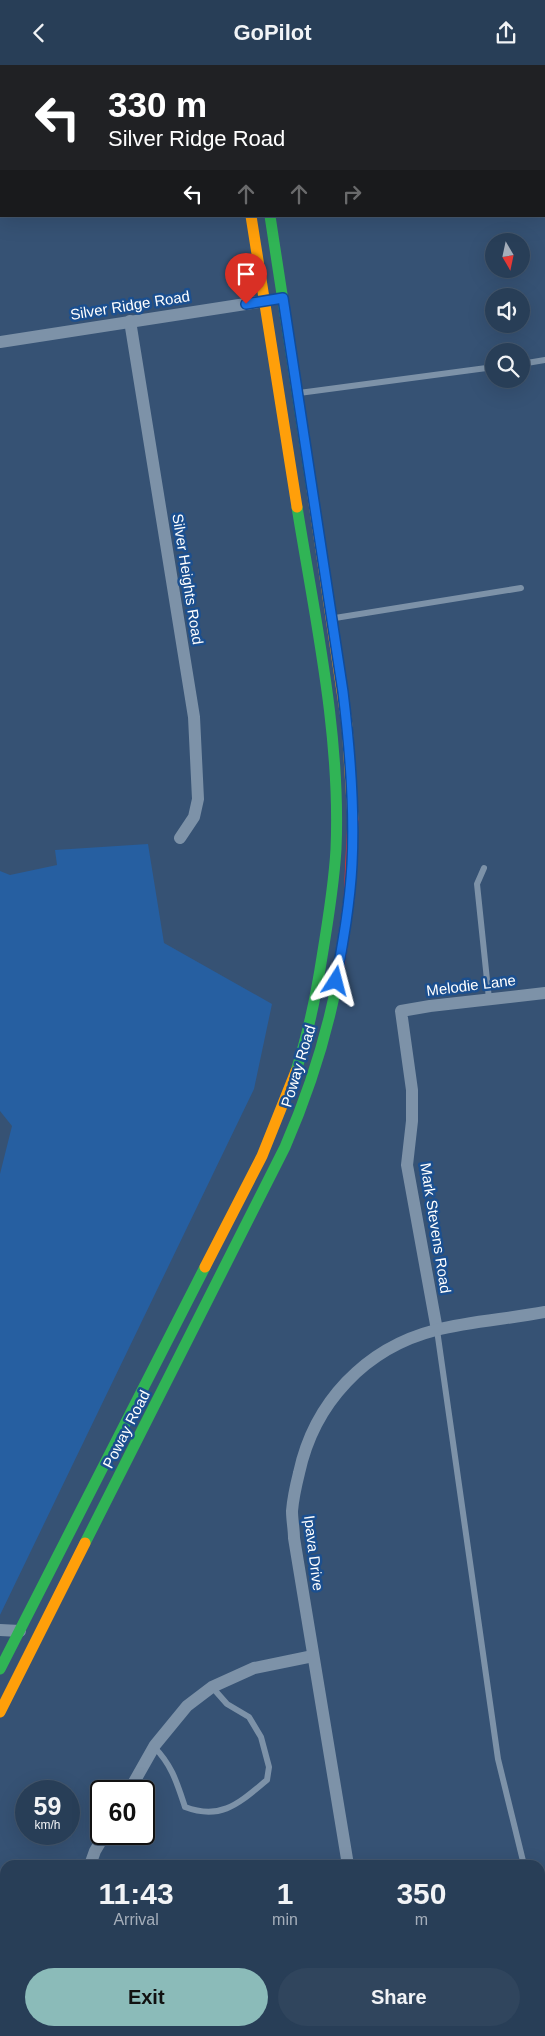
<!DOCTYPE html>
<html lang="en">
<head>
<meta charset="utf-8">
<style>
	body { margin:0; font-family:Helvetica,sans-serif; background:#30455d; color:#f1f3f6; height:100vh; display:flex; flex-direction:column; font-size:19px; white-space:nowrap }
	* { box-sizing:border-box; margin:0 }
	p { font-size:16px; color:#a5aeba }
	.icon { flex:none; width:28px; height:28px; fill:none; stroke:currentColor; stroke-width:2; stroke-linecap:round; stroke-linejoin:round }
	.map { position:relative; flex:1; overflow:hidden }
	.side { position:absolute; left:0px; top:1795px; width:545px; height:176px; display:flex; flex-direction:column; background:#283e57; border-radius:15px 15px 0 0; box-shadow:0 5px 20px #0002,0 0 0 1px #44576d }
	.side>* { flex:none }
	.top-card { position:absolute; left:0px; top:0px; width:545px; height:152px; box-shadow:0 5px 20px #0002,0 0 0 1px #44576d; background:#202124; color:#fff; overflow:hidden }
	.needle { width:32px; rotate:171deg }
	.tools { position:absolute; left:485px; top:168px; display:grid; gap:10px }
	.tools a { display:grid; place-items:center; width:45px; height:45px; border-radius:50%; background:#283e57; box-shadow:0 5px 20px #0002,0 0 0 1px #44576d; font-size:25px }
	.speed { position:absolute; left:15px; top:1715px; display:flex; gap:10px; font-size:25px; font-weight:700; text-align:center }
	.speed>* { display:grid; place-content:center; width:65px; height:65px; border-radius:50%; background:#283e57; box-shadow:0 5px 20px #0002,0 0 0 1px #44576d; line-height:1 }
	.speed small { font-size:12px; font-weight:400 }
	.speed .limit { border:2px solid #111; border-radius:8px; background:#fff; color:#111 }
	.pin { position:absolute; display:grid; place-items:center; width:42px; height:42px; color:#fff; margin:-51px -21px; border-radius:50% 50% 50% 0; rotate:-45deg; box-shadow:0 0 5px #0007 }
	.pin .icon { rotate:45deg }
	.me { position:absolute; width:55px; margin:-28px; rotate:9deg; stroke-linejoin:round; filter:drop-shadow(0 0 4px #0008) }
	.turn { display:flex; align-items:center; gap:18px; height:105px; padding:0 25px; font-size:22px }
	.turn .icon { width:65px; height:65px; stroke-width:2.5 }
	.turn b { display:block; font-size:35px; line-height:42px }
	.lanes { display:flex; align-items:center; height:48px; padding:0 25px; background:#0003; justify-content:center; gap:25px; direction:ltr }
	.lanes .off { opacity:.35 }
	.eta { display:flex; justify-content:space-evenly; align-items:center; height:85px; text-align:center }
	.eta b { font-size:30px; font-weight:700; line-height:35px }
	.cta { display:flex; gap:10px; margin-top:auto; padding:10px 25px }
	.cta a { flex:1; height:58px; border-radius:30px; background:#8bbbb9; color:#111; font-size:20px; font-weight:700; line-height:58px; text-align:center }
	.cta a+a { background:#30455d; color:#f1f3f6 }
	header { display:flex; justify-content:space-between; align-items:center; height:65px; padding:0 25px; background:#283e57; font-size:22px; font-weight:700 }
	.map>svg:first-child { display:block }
</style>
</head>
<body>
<header><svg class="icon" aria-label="back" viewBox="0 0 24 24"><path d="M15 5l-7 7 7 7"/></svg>GoPilot<svg class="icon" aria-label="share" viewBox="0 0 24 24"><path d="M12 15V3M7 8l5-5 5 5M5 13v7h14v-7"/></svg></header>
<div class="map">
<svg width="545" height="1971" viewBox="0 0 545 1971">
	<rect width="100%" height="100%" fill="#365274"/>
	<polygon fill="#265fa1" points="148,779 164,878 272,939 254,1024 0,1550 0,1109 12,1061 0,1046 0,806 10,810 57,800 55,785"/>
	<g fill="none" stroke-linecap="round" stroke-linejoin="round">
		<g stroke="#7d92a8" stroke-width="6">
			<polyline points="387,1 393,0"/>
			<polyline points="521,299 545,295"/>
			<polyline points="299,328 494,302"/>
			<polyline points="335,553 521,523"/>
			<polyline points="484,803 477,819 489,934"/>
			<polyline points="437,1265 498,1694 524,1800"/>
			<path d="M154 1682C172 1700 177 1718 185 1742 222 1756 240 1737 267 1715L269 1702 261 1672 249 1652 227 1639 212 1622"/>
			<polyline points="540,1901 545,1931"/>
		</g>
		<g stroke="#7d92a8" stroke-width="12">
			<polyline points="125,0 125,1"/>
			<polyline points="0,61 1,60"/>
			<polyline points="130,256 194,652 198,734 194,752 180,773"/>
			<polyline points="0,277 265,236"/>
			<polyline points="437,1265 407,1100 412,1056 412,1025 401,946 430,941 545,928"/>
			<polyline points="0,1565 20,1566"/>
			<polyline points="129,1726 155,1680 187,1641 212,1622 254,1603 313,1591"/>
			<polyline points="90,1800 95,1786 105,1769"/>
			<path d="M348 1800 294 1473C294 1464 292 1455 292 1446 293 1434 296 1420 299 1408 314 1338 365 1283 436 1265 471 1256 509 1254 545 1247"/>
			<polyline points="0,1828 5,1829"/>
			<polyline points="377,1966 377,1971"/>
			<polyline points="64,1971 64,1966"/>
		</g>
		<g stroke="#30b455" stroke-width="11">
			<polyline points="227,0 227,1"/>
			<polyline points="247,0 247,1"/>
			<polyline points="270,151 312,425"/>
			<path d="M296 1006C308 969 316 931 322 892 328 856 334 820 336 784 341 670 315 554 297 442"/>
			<path d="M85 1478 285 1082C308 1029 326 974 337 917"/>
			<polyline points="0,1604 205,1202"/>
		</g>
		<g stroke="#ff9f0a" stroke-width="11">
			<polyline points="251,151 297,442"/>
			<polyline points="312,425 347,660 353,754"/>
			<polyline points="205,1202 262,1091 296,1006"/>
			<polyline points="0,1647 85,1478"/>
		</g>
		<polyline stroke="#e5322d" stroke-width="11" points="337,917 349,834 353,754"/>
	</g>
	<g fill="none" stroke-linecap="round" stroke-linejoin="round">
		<g stroke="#114b97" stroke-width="12">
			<path id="route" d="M246 239 283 233 343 627C350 684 355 741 352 799 350 838 343 877 336 916"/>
		</g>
		<use href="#route" stroke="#1a73e8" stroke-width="9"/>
	</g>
	<g text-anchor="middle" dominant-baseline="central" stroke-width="5" stroke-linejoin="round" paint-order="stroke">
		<g font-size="15" fill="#fff" stroke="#1b4f8f">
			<text transform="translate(130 240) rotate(-9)">Silver Ridge Road</text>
			<text transform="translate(188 514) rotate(81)">Silver Heights Road</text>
			<text transform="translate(471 920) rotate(-7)">Melodie Lane</text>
			<text transform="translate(298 1001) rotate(-73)">Poway Road</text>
			<text transform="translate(436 1163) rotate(81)">Mark Stevens Road</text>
			<text transform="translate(126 1364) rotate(-63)">Poway Road</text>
			<text transform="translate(314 1488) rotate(83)">Ipava Drive</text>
		</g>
	</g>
</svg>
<div class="tools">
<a><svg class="needle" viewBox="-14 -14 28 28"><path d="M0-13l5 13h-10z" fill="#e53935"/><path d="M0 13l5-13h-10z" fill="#a5aeba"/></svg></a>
<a><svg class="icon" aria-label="sound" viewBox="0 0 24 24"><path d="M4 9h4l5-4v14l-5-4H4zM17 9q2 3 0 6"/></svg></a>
<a><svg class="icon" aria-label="search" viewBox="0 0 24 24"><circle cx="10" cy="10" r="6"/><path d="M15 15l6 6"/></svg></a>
</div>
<div class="speed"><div>59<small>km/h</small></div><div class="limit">60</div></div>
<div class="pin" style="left:246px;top:239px;background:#d93025"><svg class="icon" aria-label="arrive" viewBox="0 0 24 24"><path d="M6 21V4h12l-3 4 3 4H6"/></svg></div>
<svg class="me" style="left:336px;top:916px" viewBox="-20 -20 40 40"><path d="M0-17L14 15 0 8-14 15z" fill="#1a73e8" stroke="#fff" stroke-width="4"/></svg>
<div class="top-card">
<div class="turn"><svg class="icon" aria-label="left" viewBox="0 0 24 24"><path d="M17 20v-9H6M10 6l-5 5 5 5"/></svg><div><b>330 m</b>Silver Ridge Road</div></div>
<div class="lanes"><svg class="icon" aria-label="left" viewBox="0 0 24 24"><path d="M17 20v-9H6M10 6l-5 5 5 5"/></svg><svg class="icon off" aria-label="ahead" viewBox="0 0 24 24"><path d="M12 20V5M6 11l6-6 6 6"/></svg><svg class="icon off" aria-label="ahead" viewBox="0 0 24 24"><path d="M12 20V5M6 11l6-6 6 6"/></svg><svg class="icon off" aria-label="right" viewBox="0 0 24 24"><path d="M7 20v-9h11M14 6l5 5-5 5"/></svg></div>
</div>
<section class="side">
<div class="eta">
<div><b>11:43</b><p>Arrival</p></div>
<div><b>1</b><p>min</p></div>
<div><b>350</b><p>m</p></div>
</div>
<div class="cta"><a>Exit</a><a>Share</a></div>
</section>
</div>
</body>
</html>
